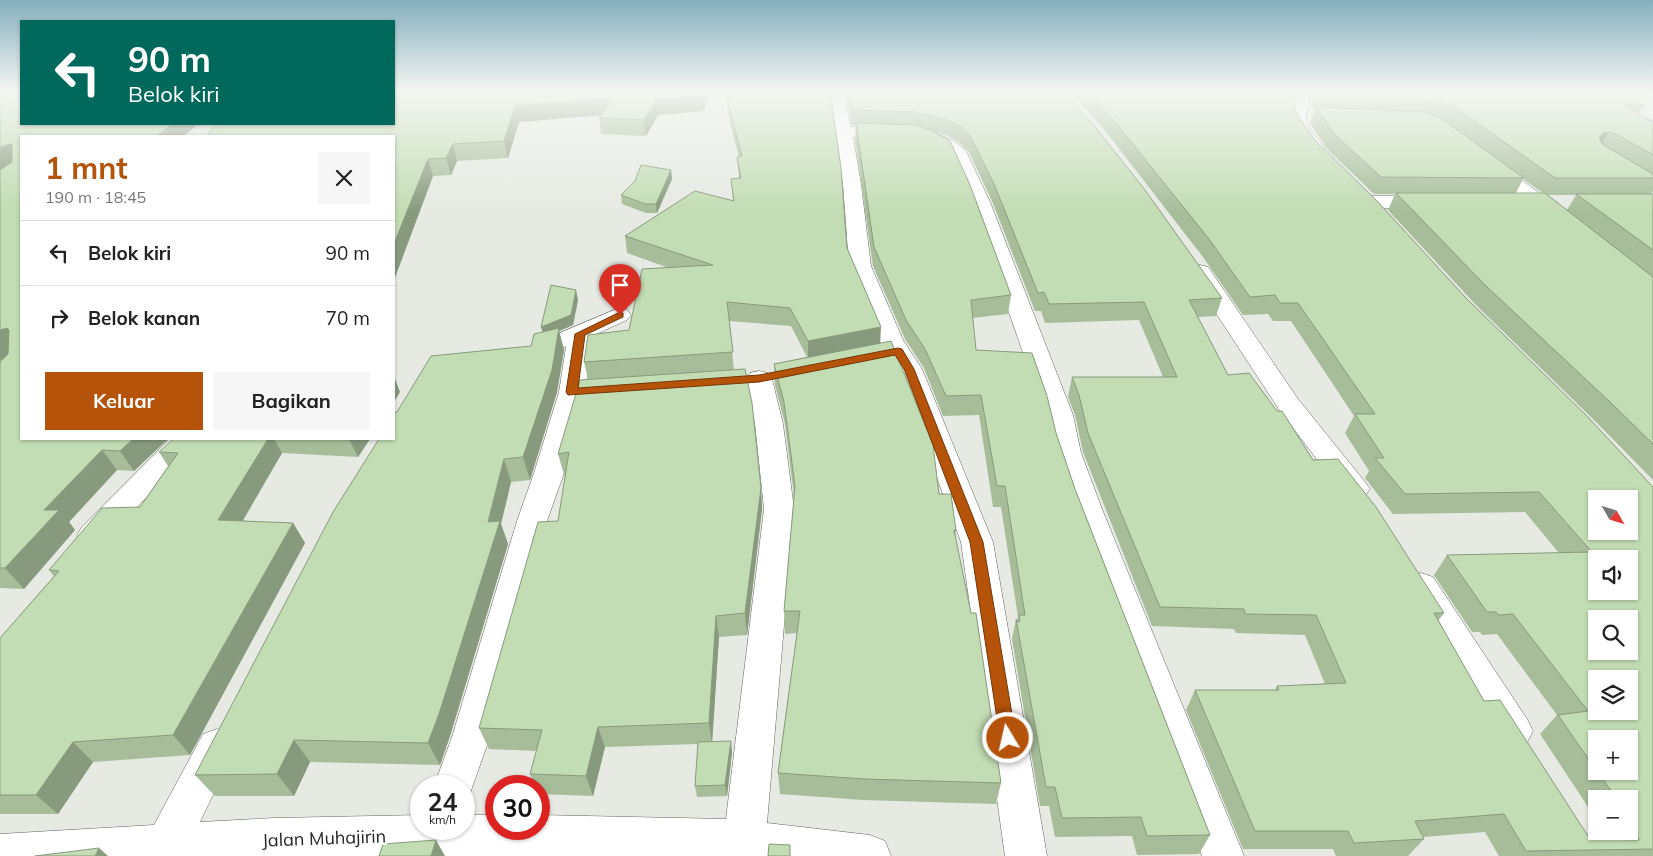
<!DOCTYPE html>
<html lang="id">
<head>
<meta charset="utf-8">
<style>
	body { margin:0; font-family:Mulish,sans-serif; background:#f6f6f6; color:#222; height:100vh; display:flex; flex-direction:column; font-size:19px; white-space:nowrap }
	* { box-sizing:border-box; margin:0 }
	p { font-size:16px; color:#767676 }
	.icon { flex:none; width:28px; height:28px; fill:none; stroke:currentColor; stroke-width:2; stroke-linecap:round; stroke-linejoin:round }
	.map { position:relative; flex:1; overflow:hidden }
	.drawer { position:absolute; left:20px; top:135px; width:375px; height:305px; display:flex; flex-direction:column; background:#fff; border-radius:0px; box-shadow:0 1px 4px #0004 }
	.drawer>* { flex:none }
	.banner { position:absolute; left:20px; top:20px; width:375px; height:105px; border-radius:0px; box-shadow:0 1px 4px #0004; background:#00695c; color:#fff; overflow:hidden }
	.needle { width:32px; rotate:129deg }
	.tools { position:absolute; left:1588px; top:490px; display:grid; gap:10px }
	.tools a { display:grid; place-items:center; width:50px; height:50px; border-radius:0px; background:#fff; box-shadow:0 1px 4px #0004; font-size:25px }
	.speed { position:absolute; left:410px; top:775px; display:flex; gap:10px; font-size:25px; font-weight:700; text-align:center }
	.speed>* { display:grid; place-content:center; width:65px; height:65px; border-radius:50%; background:#fff; box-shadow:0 1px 4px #0004; line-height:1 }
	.speed small { font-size:12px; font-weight:400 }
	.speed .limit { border:8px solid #d22; background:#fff; color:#111 }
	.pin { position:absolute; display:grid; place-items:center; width:42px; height:42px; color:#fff; margin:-51px -21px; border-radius:50% 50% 50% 0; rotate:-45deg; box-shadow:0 0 5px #0007 }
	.pin .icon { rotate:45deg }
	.me { position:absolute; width:55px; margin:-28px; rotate:351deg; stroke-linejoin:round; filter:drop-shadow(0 0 4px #0008) }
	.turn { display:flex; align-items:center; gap:18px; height:105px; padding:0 25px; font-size:22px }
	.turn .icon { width:65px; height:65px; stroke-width:2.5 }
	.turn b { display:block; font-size:35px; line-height:42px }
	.round { display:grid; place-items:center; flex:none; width:52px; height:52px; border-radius:0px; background:#f6f6f6 }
	.headline { display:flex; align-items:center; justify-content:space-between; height:85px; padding:0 25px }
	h1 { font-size:30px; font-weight:700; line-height:38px; color:#b45309 }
	.cta { display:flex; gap:10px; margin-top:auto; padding:10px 25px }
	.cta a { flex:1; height:58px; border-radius:0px; background:#b45309; color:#fff; font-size:20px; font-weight:700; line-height:58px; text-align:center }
	.cta a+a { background:#f6f6f6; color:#222 }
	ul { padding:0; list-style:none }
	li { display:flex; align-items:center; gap:15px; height:65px; padding:0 25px; border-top:1px solid #e0e0e0 }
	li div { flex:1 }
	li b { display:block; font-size:19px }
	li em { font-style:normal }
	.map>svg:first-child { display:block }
</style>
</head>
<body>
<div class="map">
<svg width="1653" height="856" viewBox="0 0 1653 856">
	<rect width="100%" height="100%" fill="#e6eae3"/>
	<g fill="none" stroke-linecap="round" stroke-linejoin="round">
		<g stroke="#61655f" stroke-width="1">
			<g id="street">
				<path d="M827 92H843L851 127C882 127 948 125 967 153L990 202 1073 415 1081 453 1102 509 1244 856H1202L1072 509 1053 453 1045 415 970 202 950 156 930 144 914 139 853 137 861 184 871 266 903 340 922 369 993 542 1047 856H1005L961 542 896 369 879 340 849 266 843 184 832 109Z"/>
				<path d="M1291 92H1307C1314 108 1305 108 1306 120 1308 132 1319 139 1325 148L1322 152C1318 153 1314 154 1311 152 1302 147 1290 129 1290 119 1289 107 1297 106 1291 92Z"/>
				<polygon points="1489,159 1495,160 1563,211 1566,215 1563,219 1556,221 1549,219 1483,168 1480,164 1483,160"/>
				<polygon points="1368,196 1429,196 1436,198 1439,202 1436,206 1429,208 1368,208 1361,206 1358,202 1361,198"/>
				<polygon points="1200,265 1208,267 1298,399 1365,482 1370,489 1365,496 1355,499 1345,496 1280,411 1189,272 1192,267"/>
				<polygon points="619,308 627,310 631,315 627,320 592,336 585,392 564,473 547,521 490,737 468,799 464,801 464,786 434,786 452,737 517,521 534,473 559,392 566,347 555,345 552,340 555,335"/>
				<polygon points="759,371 768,373 772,379 783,424 794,509 767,823 870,835 885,841 891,856 0,856 0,834 154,825 203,734 217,729 231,734 236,747 200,822 275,818 421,815 421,829 464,829 464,815 496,815 496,829 539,829 539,815 726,819 764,509 755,424 746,379 750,373"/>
				<polygon points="170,439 200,439 104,543 93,547 82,543 77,535 82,527"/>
				<polygon points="1421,573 1433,577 1527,719 1533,731 1527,743 1514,748 1501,743 1404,586 1409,577"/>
			</g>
		</g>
		<use href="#street" fill="#fff" fill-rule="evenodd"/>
	</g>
	<g fill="#a7bd9a" fill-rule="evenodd">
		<polygon points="0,92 21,136 21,439 168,439 134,471 117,470 69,522 75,530 24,589 0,588 0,362 8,353 0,361"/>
		<polygon points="394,92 703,111 658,115 646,136 601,134 599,118 601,115 519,122 508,158 457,161 451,175 433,176 394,280"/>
		<polygon points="725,92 830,92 847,248 880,343 939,494 956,530 955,538 1001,783 996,804 863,800 780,794 778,773 797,633 785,634 784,611 794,496 785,424 775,385 774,364 807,357 791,326 729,321 734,370 761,488 762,509 747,635 719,637 712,742 732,752 727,796 697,797 695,786 698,744 605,747 593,796 539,794 539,786 535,786 530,774 537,751 489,749 479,728 558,521 565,475 564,475 558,454 588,379 584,362 629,330 669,268 627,253 625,236 733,201 731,179 739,178 737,157 739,157 730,123"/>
		<path d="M845 92H1064L1222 298 1216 316 1198 317 1228 375 1313 460 1444 613 1438 621 1484 701 1590 839H1608L1604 831H1629V799H1596V819L1540 734 1557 715 1497 634 1482 635 1480 632H1472L1434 575 1447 555 1559 553 1525 512 1393 514 1365 478 1369 471 1345 433 1354 416 1291 321H1273L1268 314 1243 315 1203 257 1103 128 1070 92H1296L1294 105 1298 116 1314 139 1466 298 1653 487V856H1499L1485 832 1423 837 1424 839 1408 856H1336L1333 849H1243L1186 710 1195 690H1275L1277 686 1325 684 1305 635 1236 633 1234 629 1152 626 1083 452 1075 415 1068 397 1072 377H1163L1139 320 1045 323 1041 311H1035L992 201 969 152 959 142 946 135 937 133 1011 295 1008 314 972 318 976 350 1056 433 1075 489 1210 835 1199 854 1137 855 1132 836 1055 837 1049 806H1040L1012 639 1016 619 1017 621 1018 617 1001 507H993L979 415 943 416 924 368 905 339 873 266 855 139 856 125H852ZM1596 739 1629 771H1596Z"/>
		<path d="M1309 92H1653V94H1646L1644 96H1628L1644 105 1638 114 1653 122V191L1651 194H1653V480L1595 421 1475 304 1388 210 1395 194H1374L1328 150 1310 123 1315 109H1311L1313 100ZM1523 179 1543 193H1516ZM1548 195H1576L1567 210Z"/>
		<polygon points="671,170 672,179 657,213 646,213 622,204 621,195"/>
		<polygon points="578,300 573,325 559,331 564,350 557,392 530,480 511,482 501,524 508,544 450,736 440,765 310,762 294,796 215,796 195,775 531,346 542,332"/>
		<polygon points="173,439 370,439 358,457 282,453 243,521 293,523 305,543 190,755 93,762 58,814 0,814 0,638 54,576 49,570 140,507 168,466 159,452"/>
	</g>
	<g fill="#889a7d">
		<polygon points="703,92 711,92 703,111 658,115 646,136 644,120 657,99"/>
		<polygon points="613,98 615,114 519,122 508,158 504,141 515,106"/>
		<polygon points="172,124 198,124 184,136 157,136"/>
		<polygon points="1609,132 1600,148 1599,138 1603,133"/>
		<polygon points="12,144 21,159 0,173 0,148 3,146"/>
		<polygon points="453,144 457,161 451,175 446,158"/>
		<polygon points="428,159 433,176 394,280 394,244"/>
		<polygon points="671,170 672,179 657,213 656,204"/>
		<polygon points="576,290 578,300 573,325 559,331 564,350 557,392 530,480 523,457 544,337 541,327"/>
		<polygon points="881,327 880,346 808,360 808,341"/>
		<polygon points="7,328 20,347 11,351 0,361 0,330"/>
		<polygon points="394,376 400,392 394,402"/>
		<polygon points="133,439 168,439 134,471 120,451"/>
		<polygon points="268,439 274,439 282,453 231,540 218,520"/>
		<polygon points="349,439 370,439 358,457"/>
		<polygon points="102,450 117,470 69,522 75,530 24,589 5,568 44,510"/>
		<polygon points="504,459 511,482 501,524 508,544 450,736 440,765 428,743 488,522"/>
		<polygon points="761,488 762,509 747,635 745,613"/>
		<polygon points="293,523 305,543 190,755 173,735"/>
		<polygon points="716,616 719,637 712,744 709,723"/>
		<polygon points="598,727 605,747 593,796 586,776"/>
		<polygon points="294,740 310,762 294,796 277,774"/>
		<polygon points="731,741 732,752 727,796 725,785"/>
		<polygon points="73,742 93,762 58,814 36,795"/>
		<polygon points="436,840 445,856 431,856"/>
		<polygon points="99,848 108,856 95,856"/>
	</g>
	<g fill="#c2dcb3" stroke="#889a7d" fill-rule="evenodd">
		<polygon points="0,92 21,92 21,124 172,124 157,136 21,136 21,439 133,439 120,451 102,450 44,510 59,510 5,568 0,568 0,362 8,354 9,330 7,328 0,330 0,170 12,162 12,144 3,146 0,148"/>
		<polygon points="394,92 703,92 702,95 657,99 644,120 599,118 613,98 515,106 504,141 453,144 446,158 428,159 394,244 394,136 207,136 216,124 394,124"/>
		<polygon points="727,92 830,92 841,168 847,248 881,327 808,341 790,308 727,302 733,352 584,362 588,335 629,330 642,269 713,265 625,236 695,191 734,201 731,179 741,178 737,157 742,156 729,107"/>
		<path d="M848 92H1064L1092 123 1145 190 1222 298 1189 300 1228 375 1249 373 1277 411H1282L1313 460 1338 459 1376 507 1444 613H1434L1484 701 1500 700 1590 839 1639 840 1629 818V799H1617L1597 771H1629V739H1596V770L1558 715 1588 711 1513 614 1498 615 1496 612H1487L1447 555 1592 552 1539 492 1405 494 1375 458H1384L1355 414H1375L1298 303H1280L1275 295 1250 297 1209 239 1107 112 1087 92H1296L1294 105 1298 116 1314 139 1378 202 1466 298 1587 416 1653 487V849L1526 851 1504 814 1415 821 1424 839 1354 843 1348 831H1255L1195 690H1279L1277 686 1346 683 1316 615 1245 614 1244 609 1160 607 1088 433 1079 395 1072 377H1177L1144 302 1049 304 1044 292 1038 293 994 184 970 136 960 126 947 120 915 112 853 110ZM1596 499H1629V531H1596ZM1596 559H1629V591H1596ZM1596 619H1629V651H1596ZM1596 679H1629V711H1596Z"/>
		<polygon points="1317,92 1621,92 1644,105 1624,105 1653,122 1653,155 1616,134 1609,132 1603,133 1599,138 1602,144 1653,174 1653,178 1555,178 1456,108 1434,100 1410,97 1317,94"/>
		<polygon points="1316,107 1425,112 1442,119 1524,178 1381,177 1334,134"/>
		<polygon points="856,123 915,125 930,130 950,141 970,185 1011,295 971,300 976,350 1032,353 1047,396 1056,433 1075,489 1210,835 1147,836 1141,817 1062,818 1055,787 1046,787 1016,619 1018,622 1020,621 1019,615 1025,615 1005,486 997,486 981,395 946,396 925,349 906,320 874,247"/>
		<polygon points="641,165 671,170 656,204 645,204 621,195 635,181"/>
		<polygon points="1396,193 1545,193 1653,277 1653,444 1609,401 1485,285"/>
		<polygon points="1576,194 1653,194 1653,250"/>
		<polygon points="551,285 576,290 571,315 541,327"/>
		<polygon points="559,328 552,370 523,457 504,459 488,522 500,521 439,714 428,743 294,740 277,774 195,775 333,512 379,439 394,439 394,413 397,412 431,356 531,346 534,334"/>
		<polygon points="891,341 933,445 939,494 951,494 956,530 954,530 971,613 976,613 1001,783 864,779 778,773 800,611 784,611 795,486 784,402 774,364"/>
		<polygon points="745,369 752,403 761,488 745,613 716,616 709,723 598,727 586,776 530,774 542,730 479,728 538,522 558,521 569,452 558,454 580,380"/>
		<polygon points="173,439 268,439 218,520 293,523 173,735 73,742 36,795 0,795 0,638 59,571 49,570 102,508 140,507 178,453 159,452"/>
		<polygon points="731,741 725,785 695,786 698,742"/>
		<polygon points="436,840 431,856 379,856 383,844"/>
		<polygon points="769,844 790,845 790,856 768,856"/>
		<polygon points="99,848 95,856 35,856"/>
	</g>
	<linearGradient id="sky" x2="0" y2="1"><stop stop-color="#84afbe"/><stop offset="0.43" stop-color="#f4f6f2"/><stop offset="1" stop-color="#f4f6f2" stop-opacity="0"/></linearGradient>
	<rect width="1653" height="212" fill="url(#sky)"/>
	<polygon fill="#b45309" stroke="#753606" points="620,312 623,313 623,317 585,335 578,388 759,375 898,348 902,349 914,369 983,542 1016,738 1013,743 1008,745 1002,743 1000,738 970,542 904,369 895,355 759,382 568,395 566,392 575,334"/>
	<g text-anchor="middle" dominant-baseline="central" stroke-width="5" stroke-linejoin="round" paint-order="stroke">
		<g font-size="18" fill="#242623" stroke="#fff">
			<text transform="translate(324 838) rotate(-2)">Jalan Muhajirin</text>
		</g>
	</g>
</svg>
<div class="tools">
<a><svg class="needle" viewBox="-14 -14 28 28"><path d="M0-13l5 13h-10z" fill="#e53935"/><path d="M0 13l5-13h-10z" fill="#767676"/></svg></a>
<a><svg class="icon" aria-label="sound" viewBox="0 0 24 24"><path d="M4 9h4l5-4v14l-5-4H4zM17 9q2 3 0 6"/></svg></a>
<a><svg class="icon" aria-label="search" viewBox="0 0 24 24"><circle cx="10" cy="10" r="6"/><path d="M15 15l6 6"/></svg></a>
<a><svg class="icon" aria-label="layers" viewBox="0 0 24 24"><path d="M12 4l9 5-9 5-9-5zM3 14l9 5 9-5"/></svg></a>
<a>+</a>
<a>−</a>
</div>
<div class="speed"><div>24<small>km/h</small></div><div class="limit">30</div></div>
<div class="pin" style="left:620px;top:315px;background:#d93025"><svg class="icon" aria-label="arrive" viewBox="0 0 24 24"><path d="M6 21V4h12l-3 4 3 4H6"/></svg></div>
<svg class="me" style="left:1008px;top:738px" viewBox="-20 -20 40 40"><circle r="17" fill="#b45309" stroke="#fff" stroke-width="3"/><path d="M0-11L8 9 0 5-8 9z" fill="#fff"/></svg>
<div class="banner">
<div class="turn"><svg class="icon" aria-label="left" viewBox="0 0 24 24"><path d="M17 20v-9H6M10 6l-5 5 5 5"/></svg><div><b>90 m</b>Belok kiri</div></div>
</div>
<section class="drawer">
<div class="headline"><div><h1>1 mnt</h1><p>190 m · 18:45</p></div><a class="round"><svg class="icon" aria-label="close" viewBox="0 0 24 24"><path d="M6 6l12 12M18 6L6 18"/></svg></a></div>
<ul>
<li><svg class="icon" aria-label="left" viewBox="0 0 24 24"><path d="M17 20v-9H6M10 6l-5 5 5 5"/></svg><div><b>Belok kiri</b></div><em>90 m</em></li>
<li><svg class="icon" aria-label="right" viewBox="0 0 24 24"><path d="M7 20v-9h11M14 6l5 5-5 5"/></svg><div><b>Belok kanan</b></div><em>70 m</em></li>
</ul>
<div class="cta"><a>Keluar</a><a>Bagikan</a></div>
</section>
</div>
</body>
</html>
